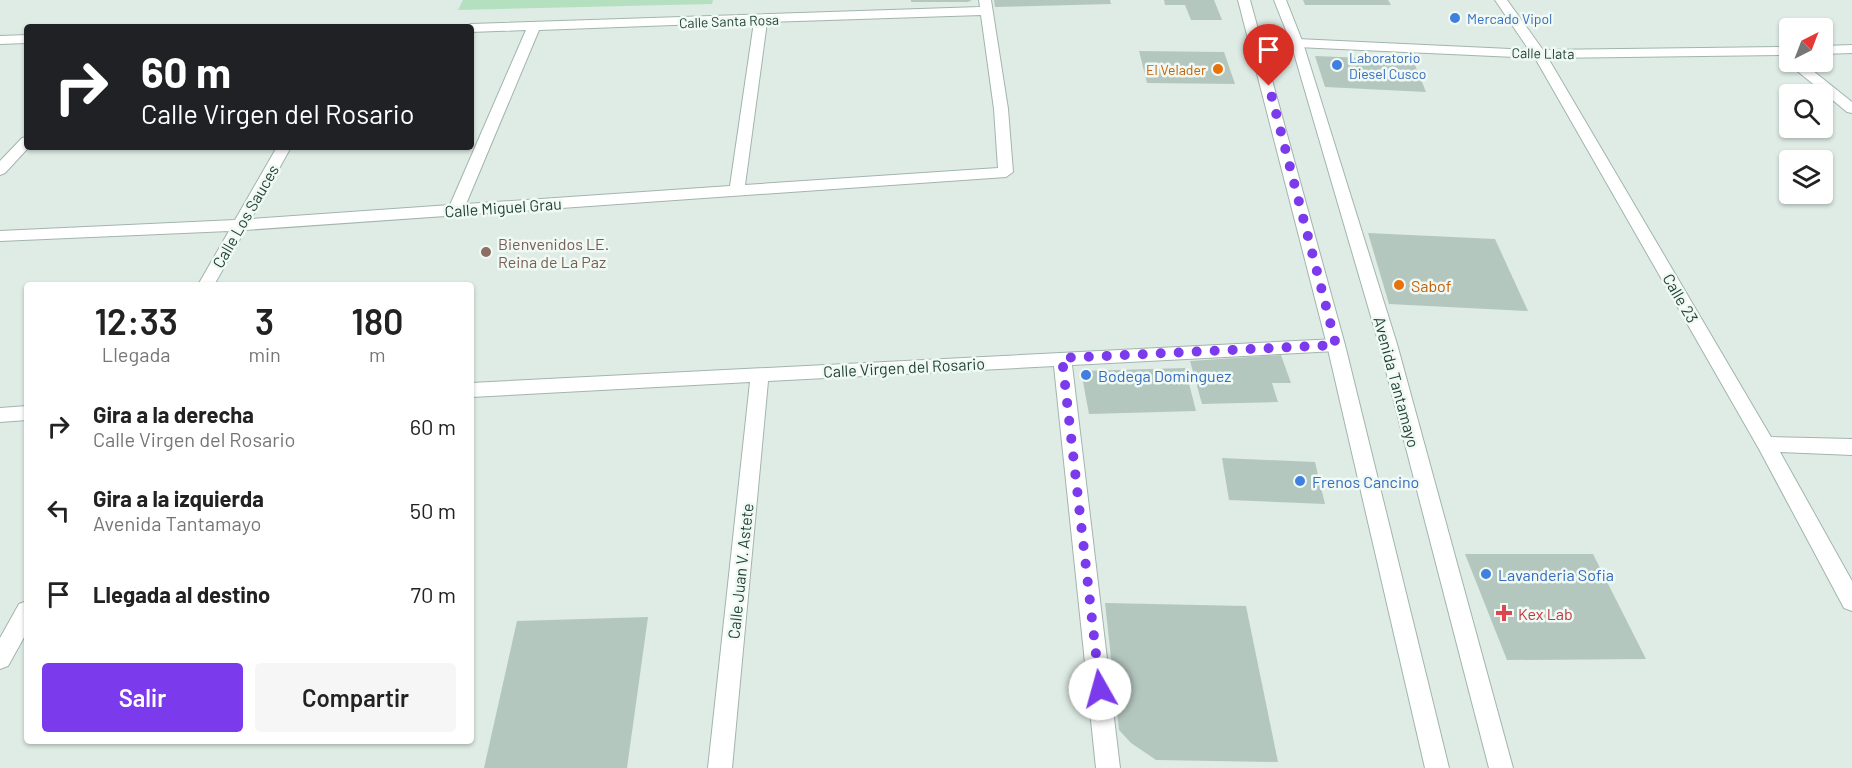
<!DOCTYPE html>
<html lang="es">
<head>
<meta charset="utf-8">
<style>
	body { margin:0; font-family:Barlow,sans-serif; background:#f6f6f6; color:#222; height:100vh; display:flex; flex-direction:column; font-size:22px; white-space:nowrap }
	* { box-sizing:border-box; margin:0 }
	p { font-size:20px; color:#767676 }
	.icon { flex:none; width:33px; height:33px; fill:none; stroke:currentColor; stroke-width:2; stroke-linecap:round; stroke-linejoin:round }
	.map { position:relative; flex:1; overflow:hidden }
	.side { position:absolute; left:24px; top:282px; width:450px; height:462px; display:flex; flex-direction:column; background:#fff; border-radius:6px; box-shadow:0 2px 4px #0004 }
	.side>* { flex:none }
	.top-card { position:absolute; left:24px; top:24px; width:450px; height:126px; border-radius:6px; box-shadow:0 2px 4px #0004; background:#202124; color:#fff; overflow:hidden }
	.needle { width:39px; rotate:42deg }
	.tools { position:absolute; left:1779px; top:18px; display:grid; gap:12px }
	.tools a { display:grid; place-items:center; width:54px; height:54px; border-radius:6px; background:#fff; box-shadow:0 2px 4px #0004; font-size:30px }
	.pin { position:absolute; display:grid; place-items:center; width:51px; height:51px; color:#fff; margin:-62px -26px; border-radius:50% 50% 50% 0; rotate:-45deg; box-shadow:0 0 6px #0007 }
	.pin .icon { rotate:45deg }
	.me { position:absolute; width:66px; margin:-33px; rotate:353deg; stroke-linejoin:round; filter:drop-shadow(0 0 4px #0008) }
	.turn { display:flex; align-items:center; gap:21px; height:126px; padding:0 18px; font-size:27px }
	.turn .icon { width:78px; height:78px; stroke-width:2.5 }
	.turn b { display:block; font-size:42px; line-height:51px }
	.eta { display:flex; justify-content:space-evenly; align-items:center; height:102px; text-align:center }
	.eta b { font-size:36px; font-weight:600; line-height:42px }
	.action { display:flex; gap:12px; margin-top:auto; padding:12px 18px }
	.action a { flex:1; height:69px; border-radius:6px; background:#7c3aed; color:#fff; font-size:24px; font-weight:600; line-height:69px; text-align:center }
	.action a+a { background:#f6f6f6; color:#222 }
	ul { padding:0; list-style:none }
	li { display:flex; align-items:center; gap:18px; height:84px; padding:0 18px }
	li div { flex:1 }
	li b { display:block; font-size:22px }
	li em { font-style:normal }
	.map>svg:first-child { display:block }
</style>
</head>
<body>
<div class="map">
<svg width="1852" height="768" viewBox="0 0 1852 768">
	<rect width="100%" height="100%" fill="#dfece6"/>
	<polygon fill="#b5e0bf" points="463,0 713,0 712,4 458,10"/>
	<g fill="#b4c7bf">
		<polygon points="911,0 972,0 968,2 911,2"/>
		<polygon points="994,0 1110,0 1111,4 995,7"/>
		<polygon points="1164,0 1214,0 1222,20 1191,20 1185,5 1165,5"/>
		<polygon points="1303,0 1388,0 1391,5 1305,5"/>
		<polygon points="1139,51 1224,52 1235,84 1147,83"/>
		<polygon points="1315,56 1413,60 1426,92 1325,87"/>
		<polygon points="1368,233 1495,239 1528,311 1389,304"/>
		<polygon points="1281,355 1291,383 1272,383 1278,402 1202,404 1190,361"/>
		<polygon points="1185,368 1196,411 1089,414 1081,371"/>
		<polygon points="1222,458 1315,462 1325,504 1229,500"/>
		<polygon points="1465,554 1593,554 1646,659 1507,660"/>
		<polygon points="1105,603 1246,606 1278,762 1156,760 1131,743 1119,730"/>
		<polygon points="648,617 627,768 484,768 517,621"/>
	</g>
	<g fill="none" stroke-linecap="round" stroke-linejoin="round">
		<g stroke="#a1b5ad" stroke-width="2">
			<g id="minor">
				<path d="M979 0H991L1008 109 1013 172 1006 177 245 230 214 285H198L229 231 0 241V231L235 220 277 147H291L251 219 450 205 526 30 471 32V27H465L471 24 980 7ZM981 15 994 109 998 168 745 185 767 22ZM754 22 730 186 466 204 539 30Z"/>
				<polygon points="1495,0 1507,0 1543,50 1790,47 1790,55 1548,58 1771,437 1852,439 1852,455 1780,452 1852,581 1852,611 1844,608 1759,449 1535,58 1297,47 1291,43 1297,39 1529,50"/>
				<polygon points="27,35 27,43 0,44 0,36"/>
				<polygon points="1852,45 1852,53 1822,54 1822,46"/>
				<polygon points="1790,60 1802,62 1852,102 1852,113 1847,112 1790,65"/>
				<polygon points="27,137 27,147 29,147 5,173 0,175 0,161 22,138"/>
				<polygon points="1336,339 1342,340 1345,345 1342,350 1336,351 1072,365 1120,768 1096,768 1054,366 768,381 732,768 708,768 750,382 471,397 471,383"/>
				<polygon points="27,406 27,420 0,422 0,408"/>
				<polygon points="27,601 27,632 8,666 0,669 0,638 19,604"/>
			</g>
		</g>
		<g stroke="#a1b5ad" stroke-width="2">
			<g id="tertiary">
				<polygon points="1238,0 1250,0 1345,345 1449,768 1425,768 1327,345"/>
				<polygon points="1274,0 1286,0 1303,43 1397,344 1513,768 1489,768 1379,344 1291,43"/>
			</g>
		</g>
		<use href="#minor" fill="#fff" fill-rule="evenodd"/>
		<use href="#tertiary" fill="#fff" fill-rule="evenodd"/>
	</g>
	<g fill="none" stroke-linecap="round" stroke-linejoin="round">
		<polyline stroke="#7c3aed" stroke-width="10" stroke-dasharray="0 18" points="1100,689 1062,358 1336,345 1269,86"/>
	</g>
	<g fill="#3f7fe0" stroke="#f0f9f4" stroke-width="2">
		<circle cx="1455" cy="18" r="6"/>
		<circle cx="1337" cy="65" r="6"/>
		<circle cx="1086" cy="375" r="6"/>
		<circle cx="1300" cy="481" r="6"/>
		<circle cx="1486" cy="574" r="6"/>
	</g>
	<g fill="#e8710a" stroke="#f0f9f4" stroke-width="2">
		<circle cx="1218" cy="69" r="6"/>
		<circle cx="1399" cy="285" r="6"/>
	</g>
	<circle fill="#8d6e63" stroke="#f0f9f4" stroke-width="2" cx="486" cy="252" r="6"/>
	<path fill="#e0444e" stroke="#f0f9f4" stroke-width="2" d="M1501 604h6v6h6v6h-6v6h-6v-6h-6v-6h6z"/>
	<g text-anchor="middle" dominant-baseline="central" stroke-width="5" stroke-linejoin="round" paint-order="stroke">
		<g font-size="14" fill="#366cbe" stroke="#f0f9f4" text-anchor="start">
			<text x="1467" y="18">Mercado Vipol</text>
			<text x="1349" y="57">Laboratorio<tspan x="1349" dy="16">Diesel Cusco</tspan></text>
		</g>
		<g font-size="14" fill="#1e3f35" stroke="#f0f9f4">
			<text transform="translate(729 21) rotate(-2)">Calle Santa Rosa</text>
			<text transform="translate(1543 53) rotate(1)">Calle Llata</text>
		</g>
		<g font-size="14" fill="#c56008" stroke="#f0f9f4" text-anchor="end">
			<text x="1206" y="69">El Velader</text>
		</g>
		<g font-size="16" fill="#1e3f35" stroke="#f0f9f4">
			<text transform="translate(503 207) rotate(-4)">Calle Miguel Grau</text>
			<text transform="translate(245 216) rotate(-60)">Calle Los Sauces</text>
			<text transform="translate(1681 298) rotate(60)">Calle 23</text>
			<text transform="translate(904 367) rotate(-3)">Calle Virgen del Rosario</text>
			<text transform="translate(1397 382) rotate(75)">Avenida Tantamayo</text>
			<text transform="translate(740 571) rotate(-84)">Calle Juan V. Astete</text>
		</g>
		<g font-size="16" fill="#785e54" stroke="#f0f9f4" text-anchor="start">
			<text x="498" y="243">Bienvenidos LE.<tspan x="498" dy="18">Reina de La Paz</tspan></text>
		</g>
		<g font-size="16" fill="#c56008" stroke="#f0f9f4" text-anchor="start">
			<text x="1411" y="285">Sabof</text>
		</g>
		<g font-size="16" fill="#366cbe" stroke="#f0f9f4" text-anchor="start">
			<text x="1098" y="375">Bodega Dominguez</text>
			<text x="1312" y="481">Frenos Cancino</text>
			<text x="1498" y="574">Lavanderia Sofia</text>
		</g>
		<g font-size="16" fill="#be3a42" stroke="#f0f9f4" text-anchor="start">
			<text x="1518" y="613">Kex Lab</text>
		</g>
	</g>
</svg>
<div class="tools">
<a><svg class="needle" viewBox="-14 -14 28 28"><path d="M0-13l5 13h-10z" fill="#e53935"/><path d="M0 13l5-13h-10z" fill="#767676"/></svg></a>
<a><svg class="icon" aria-label="search" viewBox="0 0 24 24"><circle cx="10" cy="10" r="6"/><path d="M15 15l6 6"/></svg></a>
<a><svg class="icon" aria-label="layers" viewBox="0 0 24 24"><path d="M12 4l9 5-9 5-9-5zM3 14l9 5 9-5"/></svg></a>
</div>
<div class="pin" style="left:1269px;top:86px;background:#d93025"><svg class="icon" aria-label="arrive" viewBox="0 0 24 24"><path d="M6 21V4h12l-3 4 3 4H6"/></svg></div>
<svg class="me" style="left:1100px;top:689px" viewBox="-20 -20 40 40"><circle r="19" fill="#fff"/><path d="M0-13L10 11 0 6-10 11z" fill="#7c3aed"/></svg>
<div class="top-card">
<div class="turn"><svg class="icon" aria-label="right" viewBox="0 0 24 24"><path d="M7 20v-9h11M14 6l5 5-5 5"/></svg><div><b>60 m</b>Calle Virgen del Rosario</div></div>
</div>
<section class="side">
<div class="eta">
<div><b>12:33</b><p>Llegada</p></div>
<div><b>3</b><p>min</p></div>
<div><b>180</b><p>m</p></div>
</div>
<ul>
<li><svg class="icon" aria-label="right" viewBox="0 0 24 24"><path d="M7 20v-9h11M14 6l5 5-5 5"/></svg><div><b>Gira a la derecha</b><p>Calle Virgen del Rosario</p></div><em>60 m</em></li>
<li><svg class="icon" aria-label="left" viewBox="0 0 24 24"><path d="M17 20v-9H6M10 6l-5 5 5 5"/></svg><div><b>Gira a la izquierda</b><p>Avenida Tantamayo</p></div><em>50 m</em></li>
<li><svg class="icon" aria-label="arrive" viewBox="0 0 24 24"><path d="M6 21V4h12l-3 4 3 4H6"/></svg><div><b>Llegada al destino</b></div><em>70 m</em></li>
</ul>
<div class="action"><a>Salir</a><a>Compartir</a></div>
</section>
</div>
</body>
</html>
